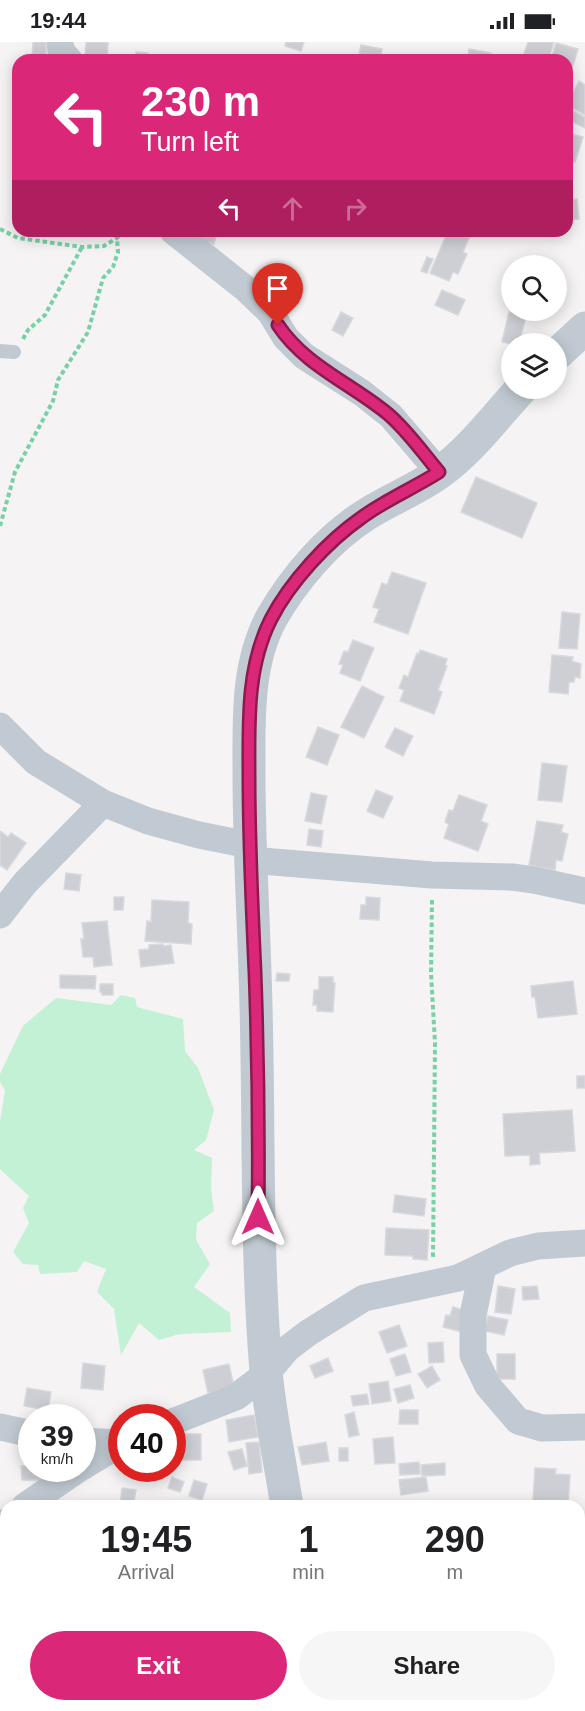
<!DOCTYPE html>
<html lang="en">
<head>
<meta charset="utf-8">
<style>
	body { margin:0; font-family:Helvetica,sans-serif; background:#f6f6f6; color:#202124; height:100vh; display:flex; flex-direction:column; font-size:22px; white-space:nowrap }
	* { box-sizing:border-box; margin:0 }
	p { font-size:20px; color:#757577 }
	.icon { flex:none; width:33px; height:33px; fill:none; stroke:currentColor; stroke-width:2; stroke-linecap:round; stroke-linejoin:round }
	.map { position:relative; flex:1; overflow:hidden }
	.side { position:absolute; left:0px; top:1458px; width:585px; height:212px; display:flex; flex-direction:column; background:#fff; border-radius:18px 18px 0 0; box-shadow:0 3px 15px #0003 }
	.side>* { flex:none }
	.banner { position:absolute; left:12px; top:12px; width:561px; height:183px; border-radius:18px; box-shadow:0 3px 15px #0003; background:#db2777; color:#fff; overflow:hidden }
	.buttons { position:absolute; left:501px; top:213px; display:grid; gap:12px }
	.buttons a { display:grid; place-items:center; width:66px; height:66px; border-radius:50%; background:#fff; box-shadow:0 3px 15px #0003; font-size:30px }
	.speed { position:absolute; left:18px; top:1362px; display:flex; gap:12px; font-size:30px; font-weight:700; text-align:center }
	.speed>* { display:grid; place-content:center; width:78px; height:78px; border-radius:50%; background:#fff; box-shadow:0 3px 15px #0003; line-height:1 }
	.speed small { font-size:15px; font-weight:400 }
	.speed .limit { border:9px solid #d22; background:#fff; color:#111 }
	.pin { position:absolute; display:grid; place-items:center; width:51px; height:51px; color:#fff; margin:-62px -26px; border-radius:50% 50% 50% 0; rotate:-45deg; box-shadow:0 0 6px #0007 }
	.pin .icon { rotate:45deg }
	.me { position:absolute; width:66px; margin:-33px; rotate:0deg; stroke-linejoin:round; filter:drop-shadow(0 0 4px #0008) }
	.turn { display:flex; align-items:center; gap:21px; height:126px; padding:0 30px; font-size:27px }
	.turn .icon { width:78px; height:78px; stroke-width:2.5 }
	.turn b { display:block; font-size:42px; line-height:51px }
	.lanes { display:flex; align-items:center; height:57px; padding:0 30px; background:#0003; justify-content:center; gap:30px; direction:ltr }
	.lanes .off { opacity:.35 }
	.eta { display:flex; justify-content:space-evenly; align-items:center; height:102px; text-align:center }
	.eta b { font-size:36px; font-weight:800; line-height:42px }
	.button { display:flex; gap:12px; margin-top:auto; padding:12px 30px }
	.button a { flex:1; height:69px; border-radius:36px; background:#db2777; color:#fff; font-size:24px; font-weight:800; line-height:69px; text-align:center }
	.button a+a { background:#f6f6f6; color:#202124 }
	.status { display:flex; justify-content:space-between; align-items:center; height:42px; padding:0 30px; background:#fff; direction:ltr }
	.status svg { height:16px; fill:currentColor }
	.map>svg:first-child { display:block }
</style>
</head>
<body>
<div class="status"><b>19:44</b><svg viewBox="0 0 49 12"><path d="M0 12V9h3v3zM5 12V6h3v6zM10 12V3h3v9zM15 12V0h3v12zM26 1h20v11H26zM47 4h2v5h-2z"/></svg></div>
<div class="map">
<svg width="585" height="1669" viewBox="0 0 585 1669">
	<rect width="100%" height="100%" fill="#f5f3f3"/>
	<polygon fill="#c3f1d5" points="121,953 135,956 137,965 183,977 185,1009 198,1026 214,1068 206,1098 194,1108 212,1116 211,1147 214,1169 197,1181 196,1198 210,1222 194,1245 230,1271 231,1290 180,1292 159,1298 139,1281 121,1313 114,1267 97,1250 106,1227 84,1219 77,1230 40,1232 38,1223 23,1222 13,1210 29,1181 23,1166 29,1154 0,1127 0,1080 5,1048 0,1040 0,1032 23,984 56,956 111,963"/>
	<g fill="#cdcfd5" stroke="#d7d9de" stroke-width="1.5">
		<polygon points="33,0 46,0 46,18 32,18"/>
		<polygon points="86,0 108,0 107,18 85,17"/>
		<polygon points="286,0 304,0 301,9 285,4"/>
		<polygon points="528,0 554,0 548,18 522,18"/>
		<polygon points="556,1 578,7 573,24 567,23 567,18 551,18"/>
		<polygon points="361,3 382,7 380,18 358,18"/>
		<polygon points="469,7 491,11 490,18 468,16"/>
		<polygon points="136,10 148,11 148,18 136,18"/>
		<polygon points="579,39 585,43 585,73 567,63"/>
		<polygon points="567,66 585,75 585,86 567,77"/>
		<polygon points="567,91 583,95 575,120 567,118"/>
		<polygon points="577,157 579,177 567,178 567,158"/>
		<polygon points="198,189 217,189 214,202 196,197"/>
		<polygon points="448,189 469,196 463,210 467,212 458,232 453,230 449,239 430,231"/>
		<polygon points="427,215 433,217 427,231 421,229"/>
		<polygon points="442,248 465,258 458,273 435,263"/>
		<polygon points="341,270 353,276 343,294 332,288"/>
		<polygon points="509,270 526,274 519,302 512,302 502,300"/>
		<polygon points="476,435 537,461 522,496 461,470"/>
		<polygon points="392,530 426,541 408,592 374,580 379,567 373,565 382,541 387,543"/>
		<polygon points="562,570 580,572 577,607 559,606"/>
		<polygon points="353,598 374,606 360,639 340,631 343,623 339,622 344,609 348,610"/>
		<polygon points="420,608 447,617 445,623 447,624 438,648 442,650 434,672 400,659 404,648 399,646 404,633 408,635 417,611 419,612"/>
		<polygon points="552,613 573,615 572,619 581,622 580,636 575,635 574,640 569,640 568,652 549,650"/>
		<polygon points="362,644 384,655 364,696 341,685"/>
		<polygon points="318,685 339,693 327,723 306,715"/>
		<polygon points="395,686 413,694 403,714 385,705"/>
		<polygon points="542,721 567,724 562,760 538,758"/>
		<polygon points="376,748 393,755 383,776 367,769"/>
		<polygon points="311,751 327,754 321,782 305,779"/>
		<polygon points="459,753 487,763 481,779 488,782 478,809 444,796 449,782 445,780 449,768 453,769"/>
		<polygon points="537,779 563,783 561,790 568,792 562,819 556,818 555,828 529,823"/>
		<polygon points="309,787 323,789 321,805 307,803"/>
		<polygon points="0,789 8,795 11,791 26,801 7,828 0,823"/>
		<polygon points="66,831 81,833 79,849 64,847"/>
		<polygon points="114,855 124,855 123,868 114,868"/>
		<polygon points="366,855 380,856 379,878 360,877 361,863 366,863"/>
		<polygon points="152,858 189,860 188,881 192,882 191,902 145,899 147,879 151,880"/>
		<polygon points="107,879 112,923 94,925 93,915 83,915 81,897 84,897 82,881"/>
		<polygon points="163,902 164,904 171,903 174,921 141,925 139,908 149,907 149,903"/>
		<polygon points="277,931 290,932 289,939 276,939"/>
		<polygon points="60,933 96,934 95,947 60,946"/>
		<polygon points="319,935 333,935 333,941 335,941 333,970 317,969 317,963 313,963 314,948 319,948"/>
		<polygon points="573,939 577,972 538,976 535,955 532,955 531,944"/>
		<polygon points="100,942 113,942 113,953 102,953 102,951 100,950"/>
		<rect x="577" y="1034" width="8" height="12"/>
		<polygon points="572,1068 575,1109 539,1111 540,1122 530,1123 530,1113 505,1114 503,1072"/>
		<polygon points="395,1153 426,1157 424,1174 393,1170"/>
		<polygon points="386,1186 429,1188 427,1218 413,1217 413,1214 385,1213"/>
		<polygon points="498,1244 515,1247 511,1272 495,1270"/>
		<polygon points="537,1244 539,1257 523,1258 522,1245"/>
		<polygon points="453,1265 467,1269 462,1290 443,1285 446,1273 450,1274"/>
		<polygon points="488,1274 508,1278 504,1293 485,1289"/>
		<polygon points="399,1283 407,1304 387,1311 379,1290"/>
		<polygon points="443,1300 444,1320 429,1321 428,1301"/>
		<polygon points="405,1312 411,1330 396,1334 390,1317"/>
		<rect x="497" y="1312" width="18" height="25"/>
		<polygon points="328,1316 333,1329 315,1336 310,1324"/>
		<polygon points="83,1321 105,1324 103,1348 81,1346"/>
		<polygon points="229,1322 234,1345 208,1351 203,1328"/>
		<polygon points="432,1324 440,1338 427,1346 418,1332"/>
		<polygon points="388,1339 391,1359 372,1362 369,1342"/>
		<polygon points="410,1343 414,1356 398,1361 394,1347"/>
		<polygon points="27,1346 51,1350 48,1368 24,1364"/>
		<polygon points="367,1352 369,1362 353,1364 351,1354"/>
		<polygon points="400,1368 418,1368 418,1382 399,1382"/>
		<polygon points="354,1370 359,1393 349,1395 345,1373"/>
		<polygon points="254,1373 258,1395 229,1400 226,1378"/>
		<polygon points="177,1392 201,1392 201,1418 178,1418"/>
		<polygon points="393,1395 395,1421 375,1422 373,1397"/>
		<polygon points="259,1400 262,1430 249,1432 246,1401"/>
		<polygon points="326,1400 329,1419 302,1423 298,1405"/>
		<rect x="339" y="1406" width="9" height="13"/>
		<polygon points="242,1407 247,1424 234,1428 228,1410"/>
		<polygon points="419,1420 420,1432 400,1433 399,1422"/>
		<polygon points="445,1421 445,1433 422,1434 421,1423"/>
		<polygon points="32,1423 32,1426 42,1426 42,1438 22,1438 21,1424"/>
		<polygon points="535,1426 556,1427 555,1432 570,1433 568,1464 530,1464 530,1459 533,1459"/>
		<polygon points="172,1435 184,1440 180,1450 168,1446"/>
		<polygon points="426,1435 428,1449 401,1453 399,1438"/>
		<polygon points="194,1438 207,1442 202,1458 189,1454"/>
		<polygon points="122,1446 136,1448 133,1464 120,1464"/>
	</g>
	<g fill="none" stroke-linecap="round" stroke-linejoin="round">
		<g stroke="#7ad0a6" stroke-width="4" stroke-dasharray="4.5 3" stroke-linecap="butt">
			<polyline points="0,187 18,196 82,205 104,204 117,196"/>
			<polyline points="23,297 28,288 45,273 82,205"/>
			<polyline points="0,484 15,430 53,359 58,338 88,290 103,236 113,225 118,210 117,196 122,189"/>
			<polyline points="432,858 431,931 435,1001 433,1217"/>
		</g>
		<polyline stroke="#c1cad2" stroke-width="14" points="0,309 14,310"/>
		<g stroke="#c1cad2" stroke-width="27">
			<polyline points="60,0 61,9 69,18"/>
			<polyline points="173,189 246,247 270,270 286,296 304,314 362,351 391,374 439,430"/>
			<polyline points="0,684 36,720 103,761 148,779 199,793 249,803"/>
			<polyline points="249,818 432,833 512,835 534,838 585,849"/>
			<polyline points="0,873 25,841 103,761"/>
			<polyline points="483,1225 473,1273 473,1313 488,1344 518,1379 542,1386 585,1385"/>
			<polyline points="172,1380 236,1355 266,1332 287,1307 308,1291 364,1256 458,1236 510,1211 538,1204 585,1201"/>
			<polyline points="0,1385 32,1392"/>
			<polyline points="82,1399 120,1401"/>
			<polyline points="82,1425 122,1401"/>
			<polyline points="25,1464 80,1426"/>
			<polyline points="0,1486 6,1480"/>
			<polyline points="579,1598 585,1597"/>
		</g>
		<g stroke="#c1cad2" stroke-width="33">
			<polyline points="556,313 585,286"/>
			<path d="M287 1464C280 1419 270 1374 266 1329 255 1197 260 1064 255 931 253 865 249 799 249 733 249 680 246 622 272 575 294 537 327 498 364 474 388 458 416 448 439 431 471 408 495 375 522 346"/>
			<polyline points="347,1664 348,1669"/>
		</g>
	</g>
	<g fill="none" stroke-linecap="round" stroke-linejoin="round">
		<g stroke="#8e194d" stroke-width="15">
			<path id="route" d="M258 1175C259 1093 258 1012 255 930 252 865 249 801 249 736 249 682 246 626 271 577 290 540 328 499 361 476 385 458 414 446 439 430 423 411 407 388 388 372 352 342 304 323 278 283"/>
		</g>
		<use href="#route" stroke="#db2777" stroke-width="10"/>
	</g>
</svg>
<div class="buttons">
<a><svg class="icon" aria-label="search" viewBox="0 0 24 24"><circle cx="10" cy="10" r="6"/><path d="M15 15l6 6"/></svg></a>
<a><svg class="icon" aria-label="layers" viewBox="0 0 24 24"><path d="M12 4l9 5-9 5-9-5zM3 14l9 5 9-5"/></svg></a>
</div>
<div class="speed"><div>39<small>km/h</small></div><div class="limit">40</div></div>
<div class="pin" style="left:278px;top:283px;background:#d93025"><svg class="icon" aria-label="arrive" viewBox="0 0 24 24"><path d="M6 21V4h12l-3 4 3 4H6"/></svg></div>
<svg class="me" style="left:258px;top:1175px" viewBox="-20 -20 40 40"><path d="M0-17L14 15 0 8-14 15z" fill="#db2777" stroke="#fff" stroke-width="4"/></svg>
<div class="banner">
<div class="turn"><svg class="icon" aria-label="left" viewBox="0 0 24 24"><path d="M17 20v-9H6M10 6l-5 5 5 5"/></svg><div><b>230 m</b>Turn left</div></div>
<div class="lanes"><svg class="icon" aria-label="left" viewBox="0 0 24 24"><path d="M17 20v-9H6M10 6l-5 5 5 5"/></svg><svg class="icon off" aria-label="ahead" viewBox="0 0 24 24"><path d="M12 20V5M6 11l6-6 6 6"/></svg><svg class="icon off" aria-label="right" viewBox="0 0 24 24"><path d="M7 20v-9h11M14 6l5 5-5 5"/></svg></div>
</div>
<section class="side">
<div class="eta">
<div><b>19:45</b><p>Arrival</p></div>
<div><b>1</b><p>min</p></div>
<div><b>290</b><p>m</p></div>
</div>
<div class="button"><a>Exit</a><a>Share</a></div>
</section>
</div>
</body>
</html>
